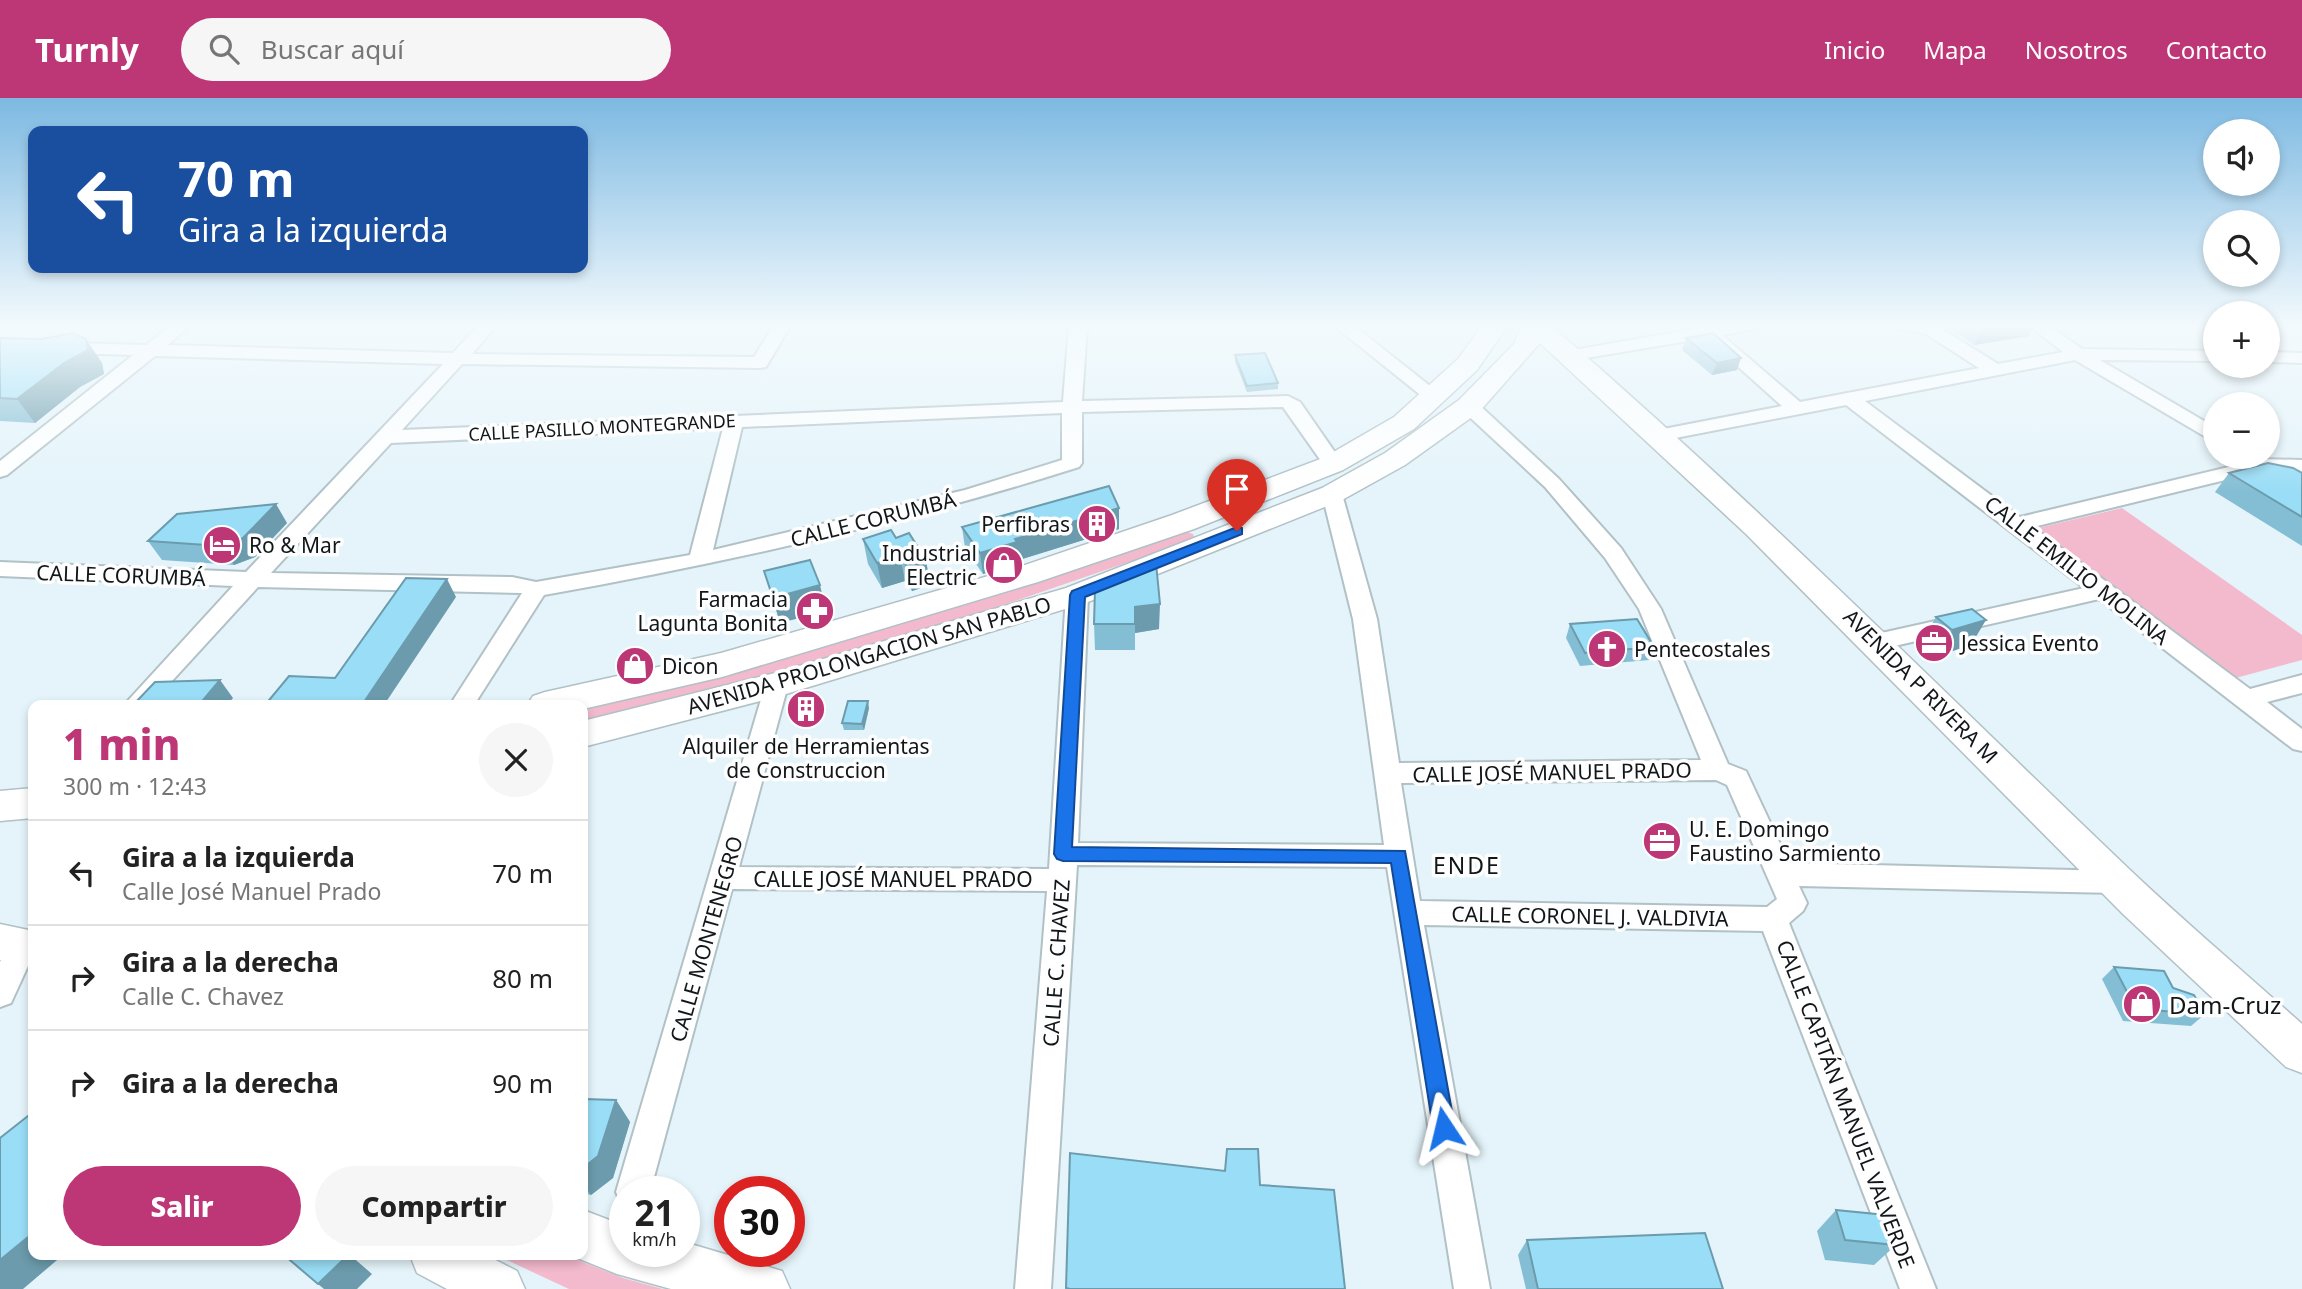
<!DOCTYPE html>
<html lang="es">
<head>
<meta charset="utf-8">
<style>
	body { margin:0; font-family:"Noto Sans",sans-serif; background:#f6f6f6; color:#222; height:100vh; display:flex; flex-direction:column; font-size:26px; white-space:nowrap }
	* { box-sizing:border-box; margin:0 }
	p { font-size:23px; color:#767676 }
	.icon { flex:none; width:38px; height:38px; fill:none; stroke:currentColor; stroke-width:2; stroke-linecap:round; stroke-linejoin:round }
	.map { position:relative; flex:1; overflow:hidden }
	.sheet { position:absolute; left:28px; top:602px; width:560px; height:560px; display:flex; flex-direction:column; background:#fff; border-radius:14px; box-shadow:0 4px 10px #0003 }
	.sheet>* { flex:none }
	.top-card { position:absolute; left:28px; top:28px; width:560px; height:147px; border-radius:14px; box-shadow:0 4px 10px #0003; background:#1a4fa0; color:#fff; overflow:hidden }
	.tools { position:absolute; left:2203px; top:21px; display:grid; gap:14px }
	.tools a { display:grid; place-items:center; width:77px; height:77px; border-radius:50%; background:#fff; box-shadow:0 4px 10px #0003; font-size:35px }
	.speed { position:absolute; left:609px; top:1078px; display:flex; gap:14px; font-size:35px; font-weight:700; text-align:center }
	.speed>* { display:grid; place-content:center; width:91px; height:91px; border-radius:50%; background:#fff; box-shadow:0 4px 10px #0003; line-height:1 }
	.speed small { font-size:18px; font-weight:400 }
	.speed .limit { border:10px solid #d22; background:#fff; color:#111 }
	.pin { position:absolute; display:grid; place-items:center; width:60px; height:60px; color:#fff; margin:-72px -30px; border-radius:50% 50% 50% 0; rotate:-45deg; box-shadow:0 0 7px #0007 }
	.pin .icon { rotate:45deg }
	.me { position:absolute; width:77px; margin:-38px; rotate:350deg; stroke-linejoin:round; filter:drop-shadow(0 0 5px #0008) }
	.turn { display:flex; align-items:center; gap:24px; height:147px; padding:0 35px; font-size:32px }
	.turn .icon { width:91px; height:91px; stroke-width:2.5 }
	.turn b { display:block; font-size:49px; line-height:60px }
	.round { display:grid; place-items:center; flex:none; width:74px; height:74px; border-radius:37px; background:#f6f6f6 }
	.summary { display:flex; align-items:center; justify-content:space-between; height:119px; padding:0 35px }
	h1 { font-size:42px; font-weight:800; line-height:52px; color:#bd3676 }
	.action { display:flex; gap:14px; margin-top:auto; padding:14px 35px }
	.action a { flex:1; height:80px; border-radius:42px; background:#bd3676; color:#fff; font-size:28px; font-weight:800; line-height:80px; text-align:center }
	.action a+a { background:#f6f6f6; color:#222 }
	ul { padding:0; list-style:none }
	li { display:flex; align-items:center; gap:21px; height:105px; padding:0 35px; border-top:2px solid #e0e0e0 }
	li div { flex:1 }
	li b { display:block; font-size:26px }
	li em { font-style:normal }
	header { display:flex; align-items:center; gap:42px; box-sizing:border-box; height:98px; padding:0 35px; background:#bd3676; color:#fff }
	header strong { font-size:33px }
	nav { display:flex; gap:38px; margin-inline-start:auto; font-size:24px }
	.search { width:490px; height:63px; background:#f6f6f6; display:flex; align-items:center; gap:18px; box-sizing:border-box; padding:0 24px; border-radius:38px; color:#767676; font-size:26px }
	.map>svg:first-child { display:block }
</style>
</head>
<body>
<header>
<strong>Turnly</strong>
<div class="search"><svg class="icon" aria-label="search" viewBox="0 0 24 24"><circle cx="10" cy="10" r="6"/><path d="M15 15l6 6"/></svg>Buscar aquí</div>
<nav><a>Inicio</a><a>Mapa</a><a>Nosotros</a><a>Contacto</a></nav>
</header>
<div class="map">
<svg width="2302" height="1191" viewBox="0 0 2302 1191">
	<rect width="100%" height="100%" fill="#e4f4fa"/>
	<g fill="#f3b9cd">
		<polygon points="2122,410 2302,537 2302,562 2232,581 2034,431"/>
		<path d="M1182 432 1193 436 1194 439 1190 443 925 534 753 584 583 626V610C786 562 985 503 1182 432Z"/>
		<polygon points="496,1157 565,1157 623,1180 663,1191 569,1191"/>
	</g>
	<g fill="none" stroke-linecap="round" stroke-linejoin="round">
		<g stroke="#b1c1c6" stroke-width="4">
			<g id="street">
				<path d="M171 227H190L168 247 453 255 479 227H497L472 256 754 259 774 227H791L766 269 760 270 462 266 402 332 1063 304 1069 227H1087L1082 303 1288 298 1300 304 1343 366 1340 370H1326L1283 309 1082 314V365L1079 369C904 425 724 465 544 497L474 607H450L522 495 258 489 150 607H124L233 488 0 478V464L246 474 443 266 155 258 7 377 0 379V363L133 257 0 253V243L146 247ZM1062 315V362L965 392 713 452 742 329ZM723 330 690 457 536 484 512 479 271 475 391 345Z"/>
				<polygon points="1333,227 1353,227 1444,299 1435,305 1428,303"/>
				<polygon points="1716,227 1758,227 1756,231 1722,237 1800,304 1979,270 1926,236 1898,231 1896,227 1937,228 1998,266 2063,254 2028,227 2048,227 2082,251 2216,253 2216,263 2100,262 2216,330 2216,345 2075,262 1865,303 2020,419 2262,361 2302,362 2302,374 2262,373 2033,429 2250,591 2302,577 2302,595 2267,604 2302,631 2302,653 2293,651 2099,501 1877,552 1869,550 1865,544 1869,538 1877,536 2084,490 1846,307 1660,343 1653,341 1650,337 1653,333 1782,308 1706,240 1568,263 1559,258 1568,253"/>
				<polygon points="2268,254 2302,255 2302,265 2268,264"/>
				<path d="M1469 302 1476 304 1559 381 1621 450 1661 511 1728 666 1746 673 1789 765 2116 773 2126 776 2130 784 2126 792 2116 795 1799 788 1807 805 1803 813 1789 825 1936 1191H1900L1763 833 1424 827 1490 1191H1454L1387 769 1077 767 1051 1191H1015L1047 793 732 791 650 1094H625V1107L621 1106 616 1094 767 581 776 578 785 581 788 587 739 769 1049 771 1066 497 1069 492 1077 490 1085 492 1088 497 1078 745 1384 747 1353 521 1322 396 1325 392H1339L1342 396 1377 521 1399 665 1701 662 1639 511 1605 460 1545 389 1462 312 1460 308 1462 304ZM1716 682 1727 687 1777 801 1767 809 1420 803 1401 685Z"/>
				<polygon points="22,837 32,840 33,857 11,905 0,909 0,864 12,840"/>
			</g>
		</g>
		<g stroke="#b1c1c6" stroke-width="3">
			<g id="secondary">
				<polygon points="1479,227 1503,227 1504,233 1477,272 1414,331 1343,372 1194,431 1038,484 722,579 583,611 583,607 527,607 533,598 545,594 721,555 1016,470 1172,417 1323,360 1394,319 1459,260 1478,233"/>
				<path d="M1522 227H1550C1751 400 1937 588 2129 771 2185 824 2244 874 2302 926V975L2286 969 2123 816 1746 436 1540 245 1479 314 1405 367 1342 402 1088 504 776 599 583 649V623L775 575 1066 490 1322 390 1385 355 1459 302 1514 246Z"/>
				<polygon points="33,690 33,720 0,723 0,693"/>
				<polygon points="0,826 33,833 33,869 0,862"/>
				<polygon points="583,1112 625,1128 625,1153 684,1153 684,1144 782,1173 790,1191 671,1191 617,1176 570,1157 583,1157"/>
				<polygon points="410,1157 486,1157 517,1173 525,1191 447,1191 417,1175"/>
			</g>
		</g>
		<use href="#street" fill="#fff" fill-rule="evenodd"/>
		<use href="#secondary" fill="#fff" fill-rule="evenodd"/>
	</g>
	<g fill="#84bed4">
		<polygon points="1946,227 2035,227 2029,238 1974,247"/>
		<polygon points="0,240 102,265 104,276 80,289 35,325 0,323"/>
		<polygon points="1686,240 1737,272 1712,277 1682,252"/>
		<polygon points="1235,257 1278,285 1278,291 1247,294 1235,264"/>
		<polygon points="2229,375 2302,375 2302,448 2215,394"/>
		<polygon points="287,425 255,459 234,467 162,462 148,443"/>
		<polygon points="962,429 1119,431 1019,462 1019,465 983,476 965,450"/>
		<polygon points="896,440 926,462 930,487 912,493 905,483 882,490 868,466 863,441"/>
		<polygon points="764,473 826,513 780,525"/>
		<polygon points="1095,491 1159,531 1135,535 1135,552 1095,552 1094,526"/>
		<polygon points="1936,519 1971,547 1937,558 1921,544"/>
		<polygon points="1570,526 1654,549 1649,562 1580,568 1566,540"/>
		<polygon points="869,610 864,632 844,632 842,625"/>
		<polygon points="2114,869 2173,890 2205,916 2191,928 2123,923 2102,881"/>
		<polygon points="583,995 585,998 583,1001 616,1002 630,1024 613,1080 591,1097 583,1095"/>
		<polygon points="1836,1112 1896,1147 1874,1167 1825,1162 1817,1133"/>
		<polygon points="1527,1142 1723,1191 1526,1191 1518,1157"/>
	</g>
	<g fill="#6b9bac">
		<polygon points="1984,227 2035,227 2029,238 1974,247"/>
		<polygon points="86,241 102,265 104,276 80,289 35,325 17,301"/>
		<polygon points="1741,260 1737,272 1712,277 1717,265"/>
		<polygon points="276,406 287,425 255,459 234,467 221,448"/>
		<polygon points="1119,410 1119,431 1019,462 1019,465 983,476 980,455 1015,441"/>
		<polygon points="900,458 905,483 882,490 877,465"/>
		<polygon points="926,462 930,487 912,493 907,468"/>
		<polygon points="447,481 456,499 384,607 362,607"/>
		<polygon points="820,487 826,513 780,525 773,500"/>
		<polygon points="1160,506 1159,531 1135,535 1135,552 1135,509"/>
		<polygon points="1986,522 1971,547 1937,558 1952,532"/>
		<polygon points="220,582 233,600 227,607 199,607"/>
		<polygon points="868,603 869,610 864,632 862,626"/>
		<polygon points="616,1002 630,1024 613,1080 591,1097 583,1086 583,1070"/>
		<polygon points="33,1135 33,1157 63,1157 23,1191 0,1191 0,1162"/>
		<polygon points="348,1157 350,1157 372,1176 357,1191 324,1191 318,1186"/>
	</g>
	<g fill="#99ddf6" stroke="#6b9bac" stroke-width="2">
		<polygon points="72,235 86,241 88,252 64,265 17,301 0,300 0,240 42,241"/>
		<polygon points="1713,235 1741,260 1717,265 1686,240"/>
		<polygon points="1265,255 1278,285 1247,288 1235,257"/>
		<polygon points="2268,365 2293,370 2302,375 2302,419 2229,375"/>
		<polygon points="1109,388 1119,410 1015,441 1017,444 980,455 962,429"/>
		<polygon points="276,406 243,440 221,448 148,443 177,416"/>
		<polygon points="891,432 896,440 909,435 926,462 907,468 900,458 877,465 863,441"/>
		<polygon points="810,462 820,487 773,500 764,473"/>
		<polygon points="1156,465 1160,506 1135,509 1135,526 1094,526 1095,491"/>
		<polygon points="406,480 447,481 362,607 265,607 289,578 335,580"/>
		<polygon points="1972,511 1986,522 1952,532 1936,519"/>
		<polygon points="1637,521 1654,549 1585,555 1570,526"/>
		<polygon points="220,582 199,607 133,607 155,584"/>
		<polygon points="848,603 868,603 862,626 842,625"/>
		<polygon points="2114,869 2164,873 2173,890 2194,897 2205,916 2136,911"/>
		<polygon points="583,1001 616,1002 598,1058 583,1070"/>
		<polygon points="33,1014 33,1135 0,1162 0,1040"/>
		<polygon points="1227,1051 1258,1051 1260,1087 1334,1092 1345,1191 1070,1191 1066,1190 1070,1055 1225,1073"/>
		<polygon points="1836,1112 1886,1117 1896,1147 1845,1142"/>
		<polygon points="1705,1135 1723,1191 1538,1191 1527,1142"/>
		<polygon points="284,1157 348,1157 318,1186"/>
	</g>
	<linearGradient id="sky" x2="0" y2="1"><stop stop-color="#7db9e2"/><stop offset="0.58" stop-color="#f3fafd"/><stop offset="1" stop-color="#f3fafd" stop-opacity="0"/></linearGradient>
	<rect width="2302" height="394" fill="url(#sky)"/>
	<polygon fill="#1a73e8" stroke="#114b97" stroke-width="2" points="1237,429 1242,430 1242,436 1085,499 1072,749 1405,753 1455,1030 1451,1037 1444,1040 1436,1037 1433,1030 1391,765 1063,763 1057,761 1054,756 1070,497 1072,493"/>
	<defs>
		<g id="building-disc" transform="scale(2.0125)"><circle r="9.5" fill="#bd3676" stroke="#fefefe"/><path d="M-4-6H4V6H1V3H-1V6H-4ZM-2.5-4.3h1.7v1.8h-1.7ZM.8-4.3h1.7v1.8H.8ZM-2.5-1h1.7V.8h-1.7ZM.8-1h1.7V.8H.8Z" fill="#fff"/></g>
		<g id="hotel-disc" transform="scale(2.0125)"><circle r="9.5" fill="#bd3676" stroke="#fefefe"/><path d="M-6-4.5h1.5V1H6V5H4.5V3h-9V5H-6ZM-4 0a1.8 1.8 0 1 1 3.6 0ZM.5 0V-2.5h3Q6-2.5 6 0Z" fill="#fff"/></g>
		<g id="shop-disc" transform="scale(2.0125)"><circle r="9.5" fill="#bd3676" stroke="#fefefe"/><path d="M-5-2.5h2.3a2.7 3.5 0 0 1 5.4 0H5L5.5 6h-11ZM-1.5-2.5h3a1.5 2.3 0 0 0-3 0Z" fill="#fff"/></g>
		<g id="pharmacy-disc" transform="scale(2.0125)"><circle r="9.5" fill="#bd3676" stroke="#fefefe"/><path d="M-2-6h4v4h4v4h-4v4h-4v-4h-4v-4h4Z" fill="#fff"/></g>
		<g id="office-disc" transform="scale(2.0125)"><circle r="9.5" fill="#bd3676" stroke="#fefefe"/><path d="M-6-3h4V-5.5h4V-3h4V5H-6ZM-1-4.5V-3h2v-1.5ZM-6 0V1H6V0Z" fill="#fff"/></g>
		<g id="church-disc" transform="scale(2.0125)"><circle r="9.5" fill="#bd3676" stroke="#fefefe"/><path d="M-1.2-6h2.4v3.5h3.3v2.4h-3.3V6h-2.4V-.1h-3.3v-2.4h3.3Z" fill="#fff"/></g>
	</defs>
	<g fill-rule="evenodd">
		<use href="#building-disc" x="1097" y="426"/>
		<use href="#hotel-disc" x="222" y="447"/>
		<use href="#shop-disc" x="1004" y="467"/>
		<use href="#pharmacy-disc" x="815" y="513"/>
		<use href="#office-disc" x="1934" y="545"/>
		<use href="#church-disc" x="1607" y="551"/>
		<use href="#shop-disc" x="635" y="568"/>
		<use href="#building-disc" x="806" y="611"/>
		<use href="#office-disc" x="1662" y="743"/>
		<use href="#shop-disc" x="2142" y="906"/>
	</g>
	<g text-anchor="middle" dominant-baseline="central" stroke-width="7" stroke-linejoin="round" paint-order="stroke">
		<g font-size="18" fill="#111619" stroke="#fefefe">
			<text transform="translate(602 329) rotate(-3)">CALLE PASILLO MONTEGRANDE</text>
		</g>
		<g font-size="21" fill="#111619" stroke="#fefefe">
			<text transform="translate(873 421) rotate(-14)">CALLE CORUMBÁ</text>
			<text transform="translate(2077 472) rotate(38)">CALLE EMILIO MOLINA</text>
			<text transform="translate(121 477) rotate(2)">CALLE CORUMBÁ</text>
			<text transform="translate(869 557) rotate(-16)">AVENIDA PROLONGACION SAN PABLO</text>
			<text transform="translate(1921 588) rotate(45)">AVENIDA P RIVERA M</text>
			<text transform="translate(1552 674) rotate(-1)">CALLE JOSÉ MANUEL PRADO</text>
			<text x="893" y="781">CALLE JOSÉ MANUEL PRADO</text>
			<text transform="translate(1590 818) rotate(1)">CALLE CORONEL J. VALDIVIA</text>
			<text transform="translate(706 841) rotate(-74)">CALLE MONTENEGRO</text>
			<text transform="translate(1056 865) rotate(-86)">CALLE C. CHAVEZ</text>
			<text transform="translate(1846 1006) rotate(69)">CALLE CAPITÁN MANUEL VALVERDE</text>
		</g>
		<g font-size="21" fill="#111619" stroke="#fefefe" text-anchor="start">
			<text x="1070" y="426" text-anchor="end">Perfibras</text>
			<text x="249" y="447">Ro &amp; Mar</text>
			<text x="977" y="455" text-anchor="end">Industrial<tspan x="977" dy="24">Electric</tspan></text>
			<text x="788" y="501" text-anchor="end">Farmacia<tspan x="788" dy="24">Lagunta Bonita</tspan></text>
			<text x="1961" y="545">Jessica Evento</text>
			<text x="1634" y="551">Pentecostales</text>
			<text x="662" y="568">Dicon</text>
			<text x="806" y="648" text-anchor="middle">Alquiler de Herramientas<tspan x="806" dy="24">de Construccion</tspan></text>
			<text x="1689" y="731">U. E. Domingo<tspan x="1689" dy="24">Faustino Sarmiento</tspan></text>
		</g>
		<g font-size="23" letter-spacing="2" fill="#111619" stroke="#fefefe">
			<text x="1467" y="767">ENDE</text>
		</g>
		<g font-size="24" fill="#111619" stroke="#fefefe" text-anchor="start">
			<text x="2169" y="906">Dam-Cruz</text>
		</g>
	</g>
</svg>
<div class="tools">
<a><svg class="icon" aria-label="sound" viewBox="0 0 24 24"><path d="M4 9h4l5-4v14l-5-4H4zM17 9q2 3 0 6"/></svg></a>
<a><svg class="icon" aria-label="search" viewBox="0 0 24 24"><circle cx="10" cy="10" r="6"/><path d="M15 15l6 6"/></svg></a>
<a>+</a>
<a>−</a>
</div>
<div class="speed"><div>21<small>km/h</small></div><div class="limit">30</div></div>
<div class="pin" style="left:1237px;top:433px;background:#d93025"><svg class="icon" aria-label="arrive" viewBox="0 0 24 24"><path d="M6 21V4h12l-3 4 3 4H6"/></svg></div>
<svg class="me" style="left:1444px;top:1030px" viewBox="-20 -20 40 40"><path d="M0-17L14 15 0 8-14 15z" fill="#1a73e8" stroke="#fff" stroke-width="4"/></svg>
<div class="top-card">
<div class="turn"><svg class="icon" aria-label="left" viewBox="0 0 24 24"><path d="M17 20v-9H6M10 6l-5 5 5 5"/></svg><div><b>70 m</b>Gira a la izquierda</div></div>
</div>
<section class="sheet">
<div class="summary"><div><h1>1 min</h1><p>300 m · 12:43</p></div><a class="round"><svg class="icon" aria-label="close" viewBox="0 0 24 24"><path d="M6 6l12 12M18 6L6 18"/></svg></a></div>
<ul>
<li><svg class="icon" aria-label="left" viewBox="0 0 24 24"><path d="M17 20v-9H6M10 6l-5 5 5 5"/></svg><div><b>Gira a la izquierda</b><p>Calle José Manuel Prado</p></div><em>70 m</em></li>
<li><svg class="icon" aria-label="right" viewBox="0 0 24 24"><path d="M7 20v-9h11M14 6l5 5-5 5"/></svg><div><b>Gira a la derecha</b><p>Calle C. Chavez</p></div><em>80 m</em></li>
<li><svg class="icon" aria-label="right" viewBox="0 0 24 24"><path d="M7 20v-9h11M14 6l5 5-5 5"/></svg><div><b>Gira a la derecha</b></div><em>90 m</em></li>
</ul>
<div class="action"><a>Salir</a><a>Compartir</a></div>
</section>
</div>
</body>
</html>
